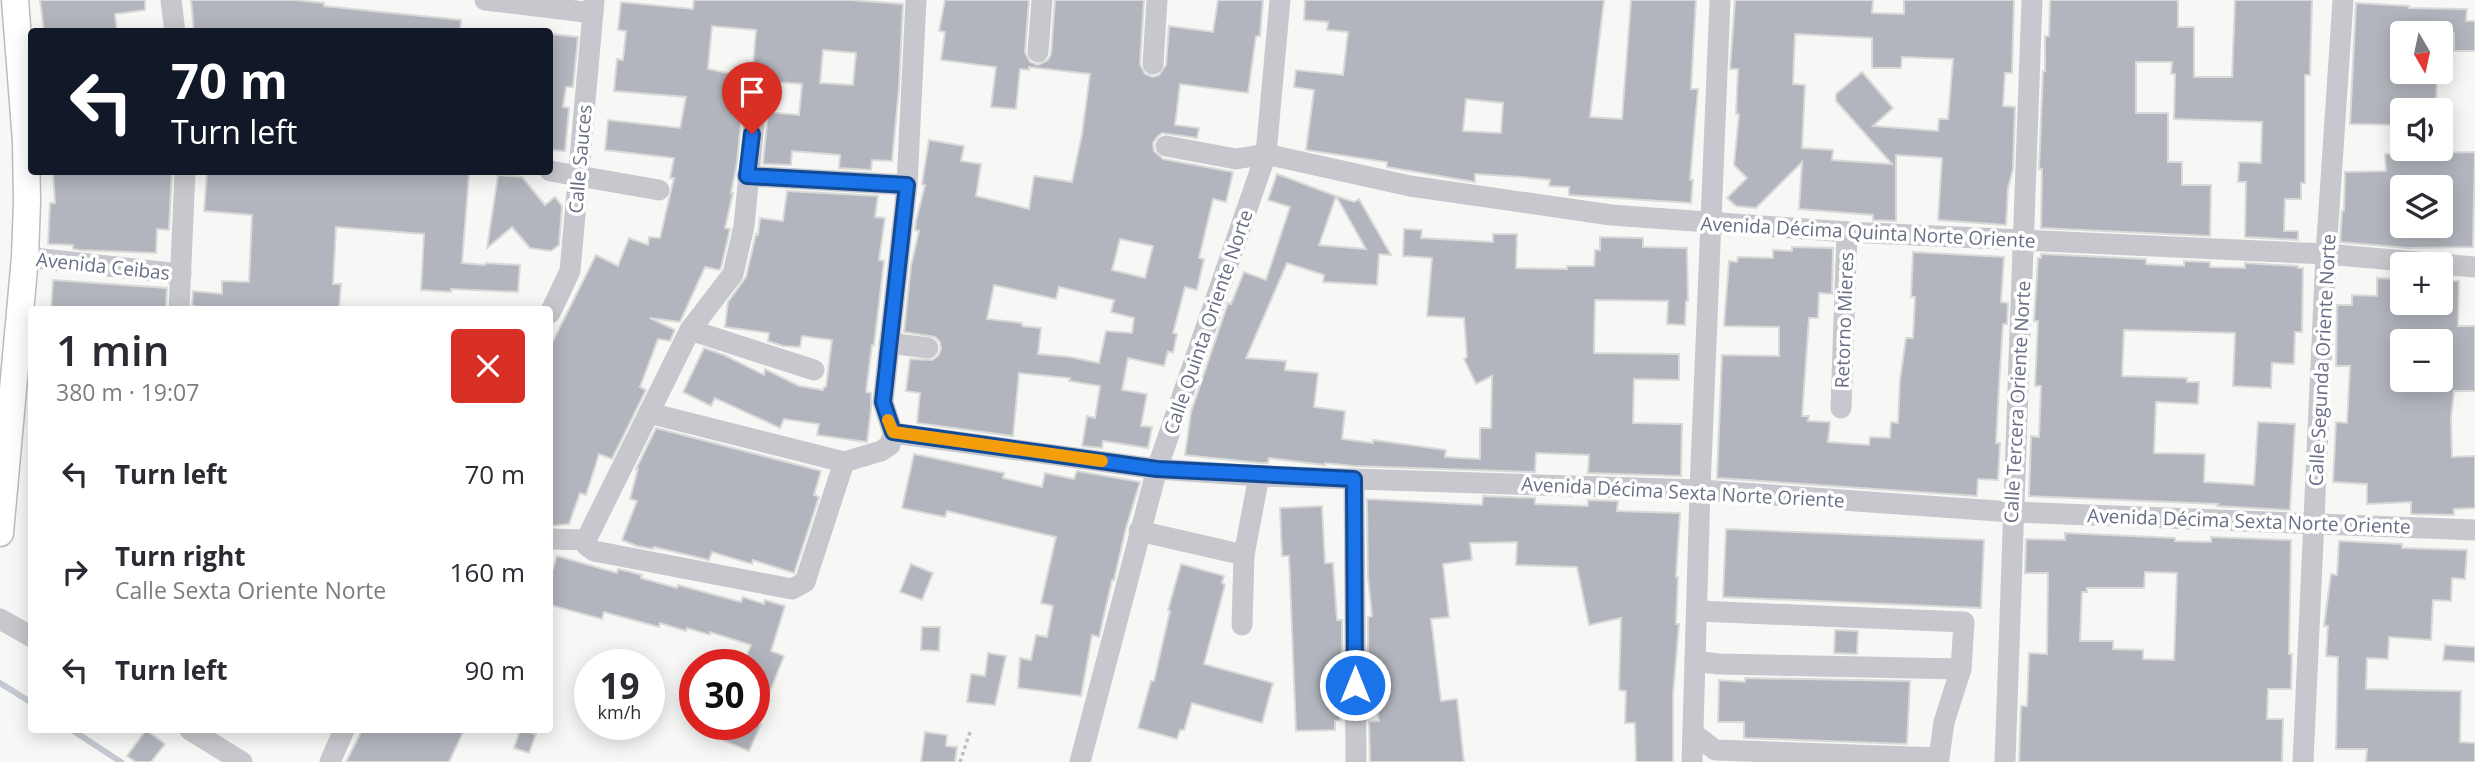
<!DOCTYPE html>
<html lang="en">
<head>
<meta charset="utf-8">
<style>
	body { margin:0; font-family:"Open Sans",sans-serif; background:#f2f2f3; color:#2b2b33; height:100vh; display:flex; flex-direction:column; font-size:26px; white-space:nowrap }
	* { box-sizing:border-box; margin:0 }
	p { font-size:23px; color:#7c7c81 }
	.icon { flex:none; width:38px; height:38px; fill:none; stroke:currentColor; stroke-width:2; stroke-linecap:round; stroke-linejoin:round }
	.map { position:relative; flex:1; overflow:hidden }
	.drawer { position:absolute; left:28px; top:306px; width:525px; height:427px; display:flex; flex-direction:column; background:#fff; border-radius:7px; box-shadow:0 4px 18px #0003 }
	.drawer>* { flex:none }
	.guide { position:absolute; left:28px; top:28px; width:525px; height:147px; border-radius:7px; box-shadow:0 4px 18px #0003; background:#111827; color:#fff; overflow:hidden }
	.needle { width:46px; rotate:171deg }
	.fabs { position:absolute; left:2390px; top:21px; display:grid; gap:14px }
	.fabs a { display:grid; place-items:center; width:63px; height:63px; border-radius:7px; background:#fff; box-shadow:0 4px 18px #0003; font-size:35px }
	.speed { position:absolute; left:574px; top:649px; display:flex; gap:14px; font-size:35px; font-weight:700; text-align:center }
	.speed>* { display:grid; place-content:center; width:91px; height:91px; border-radius:50%; background:#fff; box-shadow:0 4px 18px #0003; line-height:1 }
	.speed small { font-size:18px; font-weight:400 }
	.speed .limit { border:10px solid #d22; background:#fff; color:#111 }
	.pin { position:absolute; display:grid; place-items:center; width:60px; height:60px; color:#fff; margin:-72px -30px; border-radius:50% 50% 50% 0; rotate:-45deg; box-shadow:0 0 7px #0007 }
	.pin .icon { rotate:45deg }
	.me { position:absolute; width:77px; margin:-38px; rotate:0deg; stroke-linejoin:round; filter:drop-shadow(0 0 5px #0008) }
	.turn { display:flex; align-items:center; gap:24px; height:147px; padding:0 28px; font-size:32px }
	.turn .icon { width:91px; height:91px; stroke-width:2.5 }
	.turn b { display:block; font-size:49px; line-height:60px }
	.round { display:grid; place-items:center; flex:none; width:74px; height:74px; border-radius:7px; background:#f2f2f3 }
	.head { display:flex; align-items:center; justify-content:space-between; height:119px; padding:0 28px }
	h1 { font-size:42px; font-weight:600; line-height:52px }
	ul { padding:0; list-style:none }
	li { display:flex; align-items:center; gap:21px; height:98px; padding:0 28px }
	li div { flex:1 }
	li b { display:block; font-size:26px }
	li em { font-style:normal }
	.map>svg:first-child { display:block }
</style>
</head>
<body>
<div class="map">
<svg width="2475" height="762" viewBox="0 0 2475 762">
	<rect width="100%" height="100%" fill="#f7f8f6"/>
	<g fill="none" stroke-linecap="round" stroke-linejoin="round">
		<g stroke="#c4c9d1" stroke-width="6">
			<polyline points="0,683 32,703"/>
			<polyline points="72,730 121,762"/>
		</g>
	</g>
	<g fill="#b2b5bd" stroke="#d9dad8" stroke-width="2" fill-rule="evenodd">
		<polygon points="40,0 145,0 145,10 115,14 117,32 44,32"/>
		<polygon points="191,0 294,0 324,3 324,6 461,20 460,32 194,32"/>
		<path d="M694 0H850L903 4 899 88 892 161 872 160 871 170 839 168 840 155 792 151 791 165 763 164 768 112 799 115 802 84 752 80 756 30 712 26 708 69 752 78 744 91 737 163 731 193H733L725 228 730 229 721 268 719 270 705 267 680 322 650 318 675 330 670 341 658 339 640 387 646 390 612 459 599 454 586 495 580 493 569 524 550 526V347L596 255 618 266 629 238 648 245 649 237 660 238 674 178H670L674 158 605 150 608 120 680 128 686 97 614 91 617 59 623 60 626 31 618 30 621 2 693 9ZM823 50 856 53 853 85 820 83Z"/>
		<path d="M945 0H1029L1025 52 1030 62 1038 65 1048 60 1051 54 1055 0H1144L1140 64 1145 74 1153 77 1159 75 1166 65 1169 26 1213 32 1218 0H1263L1260 36H1256L1248 93 1180 84 1175 125 1199 128 1197 138 1162 133 1157 137 1153 143 1154 151 1163 159 1233 172 1226 202 1213 199 1199 258 1204 259 1197 290 1185 287 1173 333 1177 334 1173 353 1168 351 1164 366 1128 358 1122 390 1147 394 1141 426 1152 427 1148 448 1103 441 1102 448 1082 446 1087 416 1095 418 1100 386 1069 381 1070 378 1019 373 1013 436 917 423 920 393 906 391 910 359 932 360 938 356 941 349 940 342 935 337 904 332 911 266 919 231 915 230 916 221 925 185 922 184 929 140 964 146 961 161 981 164 976 196 1029 209 1034 176 1072 182 1082 134 1090 74 1029 67V70L1020 69 1016 109 991 107 996 67 941 60 945 32 939 31ZM1120 239 1153 246 1145 278 1112 270ZM994 285 1056 299 1059 287 1114 300 1111 312 1134 318 1132 333 1106 331 1099 363 1070 357 1038 354 1041 328 1022 326V323L987 319Z"/>
		<path d="M1305 0H1604L1590 117 1622 119 1631 0H1696L1691 89H1698L1690 180H1693L1691 203 1569 195V187L1549 186 1550 180 1522 177 1475 174V182L1387 167V162L1306 150 1314 90 1294 87 1296 70 1343 75 1348 32 1327 30 1328 22 1304 20ZM1466 99 1503 103 1501 133 1463 131Z"/>
		<path d="M1735 0H1873L1872 13 1904 14V0H2014L2012 73H2005L2003 106 2015 107 2013 169 2008 188 2006 225 1938 220 1942 158 1896 155V221L1873 220V215L1799 209 1802 162 1756 208 1736 206 1727 198 1747 178 1734 165 1739 114H1736L1738 69H1730ZM1795 34 1872 38V68H1901L1902 57 1953 59 1948 119H1939L1938 131 1873 126 1893 108 1862 72 1836 94V101L1892 164 1832 160 1833 150 1802 148 1805 85 1793 84Z"/>
		<polygon points="2050,0 2178,0 2178,27 2194,27 2194,77 2232,77 2235,0 2312,0 2310,75 2305,75 2305,183 2301,183 2301,199 2285,199 2284,231 2298,231 2298,240 2245,237 2246,182 2238,182 2239,162 2261,163 2262,122 2174,119 2175,74 2171,74 2172,62 2136,62 2136,113 2168,113 2168,162 2182,162 2182,185 2211,185 2210,236 2041,228 2042,169 2039,169 2043,71 2045,71 2045,36 2049,36"/>
		<polygon points="2356,3 2409,6 2409,8 2467,9 2466,21 2475,21 2475,51 2454,51 2454,33 2403,33 2403,72 2437,72 2436,110 2403,110 2403,125 2350,124"/>
		<polygon points="550,34 578,37 573,87 566,87 563,107 569,108 565,151 550,150"/>
		<path d="M2475 152 2473 247 2408 248 2340 242 2342 211H2344L2345 172 2386 171 2385 154ZM2403 187H2441V226H2403Z"/>
		<polygon points="53,172 172,172 169,230 157,229 156,253 79,250 73,249 73,245 48,244 50,203 55,203"/>
		<polygon points="207,172 438,172 469,174 462,263 485,265 486,263 520,265 518,292 451,289 451,292 421,290 424,234 336,227 333,284 341,284 339,310 279,308 279,310 221,310 192,306 193,291 222,294 222,281 249,282 252,215 204,211"/>
		<polygon points="1277,174 1336,196 1319,245 1366,249 1336,196 1354,202 1359,199 1391,255 1379,254 1377,285 1323,282 1324,275 1287,263 1246,358 1286,361 1285,370 1318,373 1314,407 1345,411 1342,439 1373,443 1373,440 1446,450 1445,457 1480,459 1480,428 1491,428 1492,376 1476,384 1464,359 1467,357 1464,318 1427,316 1432,258 1403,256 1404,229 1422,230 1421,238 1493,242 1493,234 1517,234 1516,268 1567,269 1567,266 1594,266 1595,250 1600,250 1600,237 1643,238 1643,247 1687,248 1688,301 1686,301 1685,325 1667,324 1668,301 1595,300 1594,353 1679,354 1679,380 1634,379 1633,423 1682,424 1681,476 1588,473 1589,455 1536,453 1535,472 1354,466 1325,463 1325,465 1269,458 1268,463 1260,463 1185,455 1191,412 1228,303 1231,304 1244,272 1266,280 1290,207 1268,200"/>
		<polygon points="498,175 522,177 545,205 555,197 562,206 559,245 551,251 530,248 512,227 487,248"/>
		<polygon points="787,191 878,196 875,217 885,218 879,260 884,261 874,345 872,345 866,392 871,393 871,409 867,442 817,435 819,424 784,419 780,428 715,398 711,406 683,392 704,348 724,355 764,375 765,369 799,386 823,390 824,387 826,387 832,340 802,336 800,347 783,346 768,341 769,333 725,327 728,302 746,277 756,234 758,235 760,218 783,221"/>
		<polygon points="1792,247 1833,248 1832,294 1819,293 1818,318 1809,318 1802,416 1809,416 1808,421 1830,422 1828,442 1869,445 1870,437 1890,438 1891,422 1898,423 1900,380 1906,338 1913,338 1915,297 1911,297 1913,252 2004,257 2001,302 2008,303 2007,324 2003,324 1999,386 1996,443 2000,443 1998,480 1978,479 1977,496 1717,478 1722,355 1779,356 1779,327 1724,326 1729,261 1737,262 1738,257 1773,258 1773,250 1792,251"/>
		<polygon points="2041,254 2146,259 2146,264 2184,266 2184,261 2210,262 2210,267 2245,268 2245,263 2298,266 2298,268 2303,268 2302,332 2295,332 2294,364 2272,363 2271,388 2233,386 2235,333 2124,330 2122,376 2187,378 2187,382 2199,382 2198,404 2156,402 2154,453 2205,454 2204,482 2254,485 2258,422 2295,424 2290,510 2217,506 2218,504 2029,496 2031,436 2039,437 2041,386 2035,386 2038,321 2034,321 2038,258 2041,258"/>
		<path d="M2377 278 2398 279 2397 296H2402L2401 303H2441V281H2459L2458 326H2475V391H2454L2451 418 2452 457 2475 456V508L2454 509V515L2411 514V502L2367 504V484L2333 482 2336 422 2347 423 2350 366H2336L2337 305H2352V295L2377 296ZM2403 341H2441V380H2403Z"/>
		<polygon points="53,280 167,288 166,310 51,310"/>
		<polygon points="656,428 821,471 814,495 819,497 794,573 753,560 752,564 712,552 709,560 654,547 653,549 637,546 622,540 637,501 630,499 638,469 636,469"/>
		<polygon points="914,454 1004,473 1003,478 1042,487 1045,473 1074,479 1077,471 1140,482 1126,528 1114,580 1112,580 1099,637 1092,635 1081,696 1018,688 1020,658 1031,660 1036,635 1047,637 1053,606 1041,603 1056,537 947,511 945,517 902,508"/>
		<polygon points="1483,496 1535,498 1535,504 1588,506 1588,500 1618,501 1617,511 1680,513 1676,577 1678,577 1676,624 1679,624 1673,695 1673,762 1636,762 1635,723 1625,723 1626,691 1619,690 1621,618 1589,625 1577,567 1516,565 1517,542 1470,543 1472,560 1443,564 1449,617 1431,619 1441,701 1457,699 1464,762 1370,762 1369,722 1379,721 1372,673 1368,674 1368,617 1372,616 1368,577 1367,499 1482,505"/>
		<polygon points="1322,506 1325,563 1333,563 1337,620 1342,620 1342,661 1334,662 1335,692 1339,692 1340,720 1335,721 1335,730 1296,731 1289,556 1282,556 1280,508"/>
		<polygon points="1726,529 1984,540 1981,608 1723,597"/>
		<path d="M2065 533 2175 538V541L2211 542V537L2291 540 2289 654H2292L2291 689H2268L2267 719H2283L2282 762H2019L2021 706H2027L2029 653 2047 654 2048 573H2025L2026 539 2065 540ZM2145 572 2177 573 2174 660 2143 659V650L2113 649V641H2080L2082 592H2087V588H2144Z"/>
		<polygon points="2339,541 2402,544 2402,548 2467,550 2465,579 2452,578 2451,601 2433,600 2431,640 2389,637 2388,659 2367,658 2366,689 2461,691 2460,742 2475,743 2475,762 2366,762 2367,749 2336,749 2338,657 2326,656 2328,626 2324,626 2331,574 2337,575"/>
		<polygon points="557,556 617,573 618,569 627,571 642,575 641,578 677,588 678,585 741,602 743,597 764,604 765,600 785,606 771,651 784,656 757,724 761,724 749,751 722,740 729,724 754,724 754,665 743,665 751,645 710,632 710,635 687,628 686,631 660,623 659,627 604,612 602,619 550,605 550,568 553,569"/>
		<polygon points="911,564 933,573 922,600 900,592"/>
		<polygon points="1181,564 1224,576 1222,583 1225,585 1204,664 1273,683 1262,723 1192,703 1184,730 1180,730 1177,739 1138,728 1151,681 1154,681 1170,611 1168,610"/>
		<polygon points="922,627 940,627 939,651 921,650"/>
		<polygon points="1835,630 1858,631 1857,654 1834,653"/>
		<polygon points="2445,645 2475,647 2475,662 2443,660"/>
		<polygon points="988,653 1006,656 995,705 967,702 971,674 985,676"/>
		<polygon points="1745,678 1910,681 1907,744 1744,738 1744,722 1718,722 1719,680 1745,682"/>
		<polygon points="146,730 165,744 151,762 136,762 127,756"/>
		<polygon points="362,730 464,730 449,762 346,762"/>
		<polygon points="520,730 536,734 529,753 514,748"/>
		<polygon points="925,732 947,735 946,746 957,747 955,762 921,762"/>
	</g>
	<g fill="none" stroke-linecap="round" stroke-linejoin="round">
		<g stroke="#babbc0" stroke-width="29">
			<polyline id="major" points="0,533 25,257 27,202 26,141 15,0"/>
		</g>
		<polyline stroke="#bebfc2" stroke-width="3.5" stroke-dasharray="3.5 3.5" stroke-linecap="butt" points="960,762 971,729"/>
		<g stroke="#c7c8cd" stroke-width="21">
			<polyline points="171,0 175,32"/>
			<polyline points="485,0 593,13"/>
			<polyline points="1038,52 1042,0"/>
			<polyline points="1153,64 1157,0"/>
			<polyline points="757,92 744,226 733,274 690,330 586,540 587,546 594,551 792,589 805,582 844,462"/>
			<polyline points="1166,146 1236,159 1266,154 1410,186 1611,215 1847,232 2326,254 2475,267"/>
			<polyline points="550,171 659,190"/>
			<polyline points="747,176 907,185"/>
			<polyline points="25,257 181,274"/>
			<polyline points="179,310 185,172"/>
			<polyline points="550,313 570,271 594,0"/>
			<polyline points="690,330 814,370"/>
			<polyline points="889,343 928,348"/>
			<polyline points="1841,408 1847,232"/>
			<polyline points="649,413 844,462 881,451 890,445 893,433"/>
			<polyline points="893,433 1157,469 1259,476 1700,490 2012,512 2475,530"/>
			<polyline points="893,433 883,402 907,185 916,0"/>
			<polyline points="1354,479 1356,762"/>
			<polyline points="1139,531 1244,555 1242,625"/>
			<polyline points="550,539 586,540"/>
			<polyline points="1244,555 1259,476"/>
			<polyline points="0,619 32,637"/>
			<polyline points="1695,661 1718,664 1961,669"/>
			<polyline points="190,730 242,762"/>
			<polyline points="1693,733 1715,750 1939,758 1944,722 1961,669 1964,622 1697,611"/>
			<polyline points="330,762 344,730"/>
			<polyline points="1080,762 1157,469 1266,154 1280,0"/>
			<polyline points="1692,762 1700,490 1720,0"/>
			<path d="M2005 762C2012 508 2024 254 2032 0"/>
			<polyline points="2303,762 2326,254 2343,0"/>
		</g>
		<use href="#major" stroke="#fff" stroke-width="26"/>
	</g>
	<g fill="none" stroke-linecap="round" stroke-linejoin="round">
		<g stroke="#114b97" stroke-width="18">
			<polyline id="route" points="752,134 747,176 907,185 883,402 893,432 1157,469 1354,479 1355,685"/>
		</g>
		<use href="#route" stroke="#1a73e8" stroke-width="12"/>
		<polyline stroke="#f59e0b" stroke-width="12" points="888,420 893,432 1102,461"/>
	</g>
	<g text-anchor="middle" dominant-baseline="central" stroke-width="7" stroke-linejoin="round" paint-order="stroke">
		<g font-size="19" fill="#696f85" stroke="#fff">
			<text transform="translate(580 159) rotate(-85)">Calle Sauces</text>
			<text transform="translate(1868 232) rotate(3)">Avenida Décima Quinta Norte Oriente</text>
			<text transform="translate(103 266) rotate(6)">Avenida Ceibas</text>
			<text transform="translate(1844 320) rotate(-88)">Retorno Mieres</text>
			<text transform="translate(1208 322) rotate(-71)">Calle Quinta Oriente Norte</text>
			<text transform="translate(2322 360) rotate(-87)">Calle Segunda Oriente Norte</text>
			<text transform="translate(2017 402) rotate(-87)">Calle Tercera Oriente Norte</text>
			<text transform="translate(1683 492) rotate(3)">Avenida Décima Sexta Norte Oriente</text>
			<text transform="translate(2249 521) rotate(2)">Avenida Décima Sexta Norte Oriente</text>
		</g>
	</g>
</svg>
<div class="fabs">
<a><svg class="needle" viewBox="-14 -14 28 28"><path d="M0-13l5 13h-10z" fill="#e53935"/><path d="M0 13l5-13h-10z" fill="#7c7c81"/></svg></a>
<a><svg class="icon" aria-label="sound" viewBox="0 0 24 24"><path d="M4 9h4l5-4v14l-5-4H4zM17 9q2 3 0 6"/></svg></a>
<a><svg class="icon" aria-label="layers" viewBox="0 0 24 24"><path d="M12 4l9 5-9 5-9-5zM3 14l9 5 9-5"/></svg></a>
<a>+</a>
<a>−</a>
</div>
<div class="speed"><div>19<small>km/h</small></div><div class="limit">30</div></div>
<div class="pin" style="left:752px;top:134px;background:#d93025"><svg class="icon" aria-label="arrive" viewBox="0 0 24 24"><path d="M6 21V4h12l-3 4 3 4H6"/></svg></div>
<svg class="me" style="left:1355px;top:685px" viewBox="-20 -20 40 40"><circle r="17" fill="#1a73e8" stroke="#fff" stroke-width="3"/><path d="M0-11L8 9 0 5-8 9z" fill="#fff"/></svg>
<div class="guide">
<div class="turn"><svg class="icon" aria-label="left" viewBox="0 0 24 24"><path d="M17 20v-9H6M10 6l-5 5 5 5"/></svg><div><b>70 m</b>Turn left</div></div>
</div>
<section class="drawer">
<div class="head"><div><h1>1 min</h1><p>380 m · 19:07</p></div><a class="round" style="background:#d93025;color:#fff"><svg class="icon" aria-label="close" viewBox="0 0 24 24"><path d="M6 6l12 12M18 6L6 18"/></svg></a></div>
<ul>
<li><svg class="icon" aria-label="left" viewBox="0 0 24 24"><path d="M17 20v-9H6M10 6l-5 5 5 5"/></svg><div><b>Turn left</b></div><em>70 m</em></li>
<li><svg class="icon" aria-label="right" viewBox="0 0 24 24"><path d="M7 20v-9h11M14 6l5 5-5 5"/></svg><div><b>Turn right</b><p>Calle Sexta Oriente Norte</p></div><em>160 m</em></li>
<li><svg class="icon" aria-label="left" viewBox="0 0 24 24"><path d="M17 20v-9H6M10 6l-5 5 5 5"/></svg><div><b>Turn left</b></div><em>90 m</em></li>
</ul>
</section>
</div>
</body>
</html>
